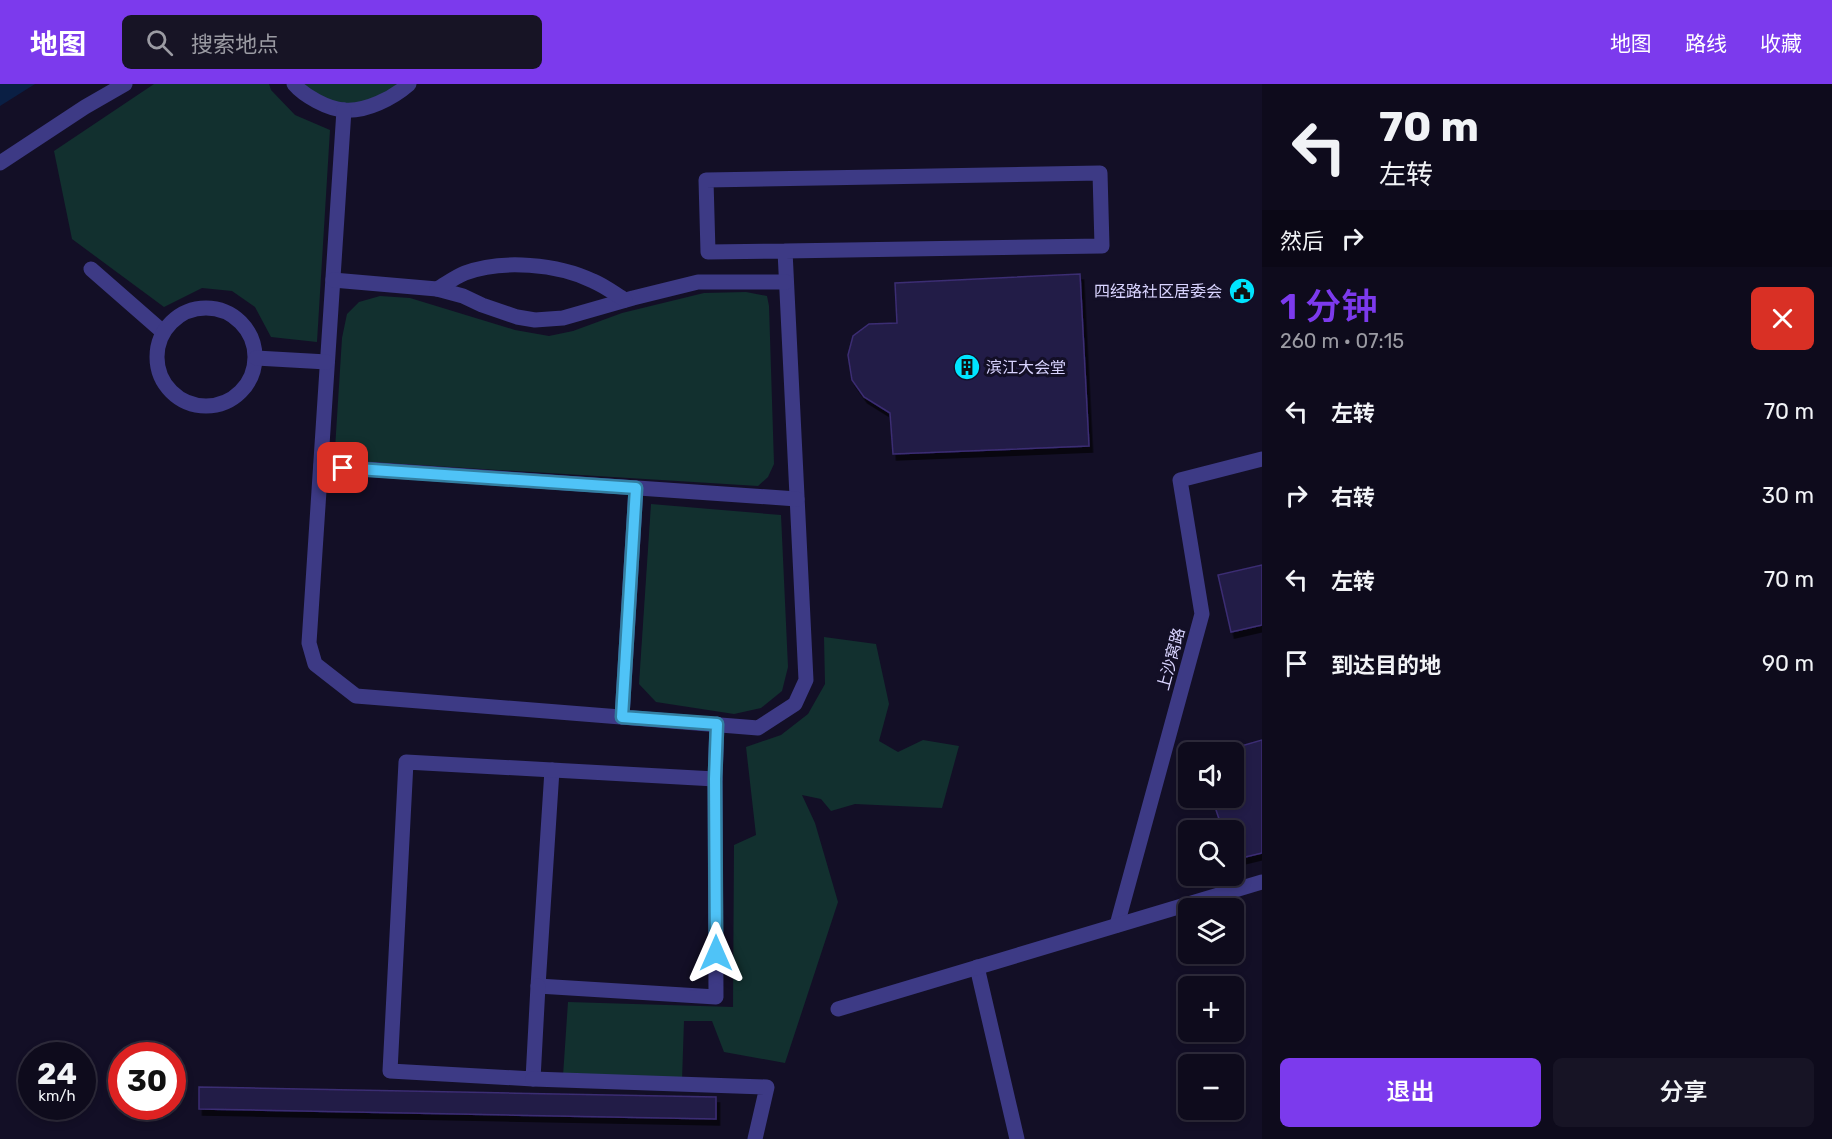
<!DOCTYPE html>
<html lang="zh">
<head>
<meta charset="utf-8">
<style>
	body { margin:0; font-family:Rubik,"Noto Sans SC",sans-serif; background:#171425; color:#f1f3f6; height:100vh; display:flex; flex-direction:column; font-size:22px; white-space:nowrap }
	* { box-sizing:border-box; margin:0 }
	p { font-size:20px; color:#9b9ba3 }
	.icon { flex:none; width:33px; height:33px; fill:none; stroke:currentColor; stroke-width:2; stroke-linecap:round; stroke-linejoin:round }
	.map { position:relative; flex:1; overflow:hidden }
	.panel { display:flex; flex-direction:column; background:#0e0b1c; width:570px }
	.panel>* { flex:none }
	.banner { background:#0e0b1c; color:#f1f3f6; overflow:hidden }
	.fabs { position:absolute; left:1178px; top:658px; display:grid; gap:12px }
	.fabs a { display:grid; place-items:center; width:66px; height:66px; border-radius:9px; background:#0e0b1c; box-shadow:0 3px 9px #0003,0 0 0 2px #2e2b3b; font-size:30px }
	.speed { position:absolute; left:18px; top:958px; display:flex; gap:12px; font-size:30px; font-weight:700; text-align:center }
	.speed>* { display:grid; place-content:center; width:78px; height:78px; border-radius:50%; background:#0e0b1c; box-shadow:0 3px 9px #0003,0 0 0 2px #2e2b3b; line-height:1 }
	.speed small { font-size:15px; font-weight:400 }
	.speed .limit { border:9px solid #d22; background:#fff; color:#111 }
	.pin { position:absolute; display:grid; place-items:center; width:51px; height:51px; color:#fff; margin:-26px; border-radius:12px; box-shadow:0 3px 9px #0006 }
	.me { position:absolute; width:66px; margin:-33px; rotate:0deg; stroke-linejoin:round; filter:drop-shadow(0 0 4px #0008) }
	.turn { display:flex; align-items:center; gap:21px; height:126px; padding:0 18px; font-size:27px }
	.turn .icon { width:78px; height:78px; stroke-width:2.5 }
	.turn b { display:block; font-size:42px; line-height:51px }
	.then { display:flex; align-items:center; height:57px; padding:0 18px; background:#0003; gap:12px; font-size:22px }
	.round { display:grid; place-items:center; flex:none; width:63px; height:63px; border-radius:9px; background:#171425 }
	.headline { display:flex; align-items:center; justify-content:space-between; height:102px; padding:0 18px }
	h1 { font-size:36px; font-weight:600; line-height:45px; color:#7c3aed }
	.cta { display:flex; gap:12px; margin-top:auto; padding:12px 18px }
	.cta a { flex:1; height:69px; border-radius:9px; background:#7c3aed; color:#fff; font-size:24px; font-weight:600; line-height:69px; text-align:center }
	.cta a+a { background:#171425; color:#f1f3f6 }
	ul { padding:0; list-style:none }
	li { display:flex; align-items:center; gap:18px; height:84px; padding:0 18px }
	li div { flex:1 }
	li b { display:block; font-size:22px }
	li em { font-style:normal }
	header { display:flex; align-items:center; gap:36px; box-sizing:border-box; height:84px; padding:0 30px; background:#7c3aed; color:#fff }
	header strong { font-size:28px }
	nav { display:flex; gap:33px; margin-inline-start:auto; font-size:21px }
	.search { width:420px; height:54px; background:#171425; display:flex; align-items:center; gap:15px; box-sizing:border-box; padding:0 21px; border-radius:9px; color:#9b9ba3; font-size:22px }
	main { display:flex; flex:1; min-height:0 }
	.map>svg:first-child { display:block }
</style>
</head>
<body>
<header>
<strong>地图</strong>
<div class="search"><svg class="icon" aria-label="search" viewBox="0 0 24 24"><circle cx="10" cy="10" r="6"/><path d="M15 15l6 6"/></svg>搜索地点</div>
<nav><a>地图</a><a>路线</a><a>收藏</a></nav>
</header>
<main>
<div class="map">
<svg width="1262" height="1055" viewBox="0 0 1262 1055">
	<defs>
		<filter id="shadow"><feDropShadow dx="3.5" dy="6" stdDeviation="0" flood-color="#0009"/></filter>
	</defs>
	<rect width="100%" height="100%" fill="#130f26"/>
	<g fill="#12302f">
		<polygon points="154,0 269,0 271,6 295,31 330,46 317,258 271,253 255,223 232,207 202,204 164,223 72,155 54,67"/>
		<polygon points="304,0 400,0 361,23 321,15"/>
		<polygon points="746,208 767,212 769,222 774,380 768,393 758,402 354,377 343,373 335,365 342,254 347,230 359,218 380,212 410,214 515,246 549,252 573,247 622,229 704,209"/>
		<polygon points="651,420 781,431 788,583 782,607 761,624 734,630 656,618 639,600"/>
		<polygon points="824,553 876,560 889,620 879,657 898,668 923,656 959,662 942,724 855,720 831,727 821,715 802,711 815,739 838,818 785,979 724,968 712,937 684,937 682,996 563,992 568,918 733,923 734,761 756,751 746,663 781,651 808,630 825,600"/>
	</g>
	<polygon fill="#0a1f44" points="0,0 35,0 0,22"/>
	<g fill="#241b47" stroke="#3b2d73" stroke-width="1.5" filter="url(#shadow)">
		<polygon points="1080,190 1089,362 893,370 890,329 864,313 852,296 848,271 853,252 869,240 897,239 895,199"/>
		<polygon points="1262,481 1262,541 1231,548 1218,491"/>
		<polygon points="1262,656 1262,769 1233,776 1233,747 1223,747 1212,714 1233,714 1233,669 1217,669"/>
		<polygon points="199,1003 716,1013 716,1035 199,1025"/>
	</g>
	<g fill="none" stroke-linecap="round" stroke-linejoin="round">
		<g stroke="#3d3a85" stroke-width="15">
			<path d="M294 0C304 12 328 25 344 26 366 28 393 14 409 0"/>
			<polyline points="344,26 309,559 315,580 356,612 758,644 795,620 806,596 785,167 708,168 706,96 1100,89 1102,162 785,167"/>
			<polyline points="0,79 85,23 125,0"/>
			<polyline points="91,185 163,248"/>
			<polyline points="333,196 437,205 463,212 482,221 517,233 535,236 563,234 633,214 698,198 786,198"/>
			<path d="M437 205C446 200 455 193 465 189 502 175 558 180 593 197 605 202 615 210 625 216"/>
			<circle cx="206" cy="273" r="49"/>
			<polyline points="256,274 327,278"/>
			<polyline points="321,382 797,415"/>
			<polyline points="622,633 636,404"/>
			<polyline points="552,686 538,902 716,913 715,695 717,640"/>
			<polyline points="1117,841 1202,530 1180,396 1262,375"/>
			<polyline points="977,883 1017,1055"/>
			<polyline points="538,902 533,995 390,987 406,678 715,695"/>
			<polyline points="838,925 1262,798"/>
			<polyline points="533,995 767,1003 755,1055"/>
		</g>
	</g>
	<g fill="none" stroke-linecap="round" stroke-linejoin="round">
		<g stroke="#337fa1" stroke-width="15">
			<polyline id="route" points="343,384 636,404 622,633 717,640 715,695 716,869"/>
		</g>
		<use href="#route" stroke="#4fc3f7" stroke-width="10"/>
	</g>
	<defs>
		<g id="civic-disc" transform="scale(1.35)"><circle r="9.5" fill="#00e5ff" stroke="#130f26"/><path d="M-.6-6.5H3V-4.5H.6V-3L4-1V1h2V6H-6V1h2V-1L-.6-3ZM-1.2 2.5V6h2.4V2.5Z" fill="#111"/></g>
		<g id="building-disc" transform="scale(1.35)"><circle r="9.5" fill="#00e5ff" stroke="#130f26"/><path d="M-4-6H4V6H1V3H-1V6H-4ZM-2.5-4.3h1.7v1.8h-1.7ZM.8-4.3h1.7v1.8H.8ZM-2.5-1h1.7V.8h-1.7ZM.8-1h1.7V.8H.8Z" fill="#111"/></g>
	</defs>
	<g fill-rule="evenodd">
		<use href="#civic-disc" x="1242" y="207"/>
		<use href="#building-disc" x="967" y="283"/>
	</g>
	<g text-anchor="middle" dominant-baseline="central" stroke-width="6" stroke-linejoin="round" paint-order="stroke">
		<g font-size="16" fill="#d9d4ff" stroke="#130f26" text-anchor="end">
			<text x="1222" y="207">四经路社区居委会</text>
			<text x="986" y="283" text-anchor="start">滨江大会堂</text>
		</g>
		<g font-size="16" fill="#d9d4ff" stroke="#130f26">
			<text transform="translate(1171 575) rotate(-75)">上沙窝路</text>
		</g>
	</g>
</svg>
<div class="fabs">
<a><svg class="icon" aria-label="sound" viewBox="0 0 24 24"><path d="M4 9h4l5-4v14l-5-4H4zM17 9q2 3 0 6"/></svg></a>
<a><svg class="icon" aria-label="search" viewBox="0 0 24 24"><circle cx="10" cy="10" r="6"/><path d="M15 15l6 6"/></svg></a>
<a><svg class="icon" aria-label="layers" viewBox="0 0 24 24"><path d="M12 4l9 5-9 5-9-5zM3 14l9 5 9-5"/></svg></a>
<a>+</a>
<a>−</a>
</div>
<div class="speed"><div>24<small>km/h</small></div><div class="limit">30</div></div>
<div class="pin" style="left:343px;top:384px;background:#d93025"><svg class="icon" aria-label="arrive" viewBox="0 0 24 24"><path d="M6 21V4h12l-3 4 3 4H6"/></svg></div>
<svg class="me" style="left:716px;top:869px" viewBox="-20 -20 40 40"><path d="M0-17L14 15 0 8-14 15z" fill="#4fc3f7" stroke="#fff" stroke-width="4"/></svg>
</div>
<section class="panel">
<div class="banner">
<div class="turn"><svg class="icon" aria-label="left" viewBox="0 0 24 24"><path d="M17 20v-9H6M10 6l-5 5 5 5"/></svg><div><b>70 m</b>左转</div></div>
<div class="then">然后<svg class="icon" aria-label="right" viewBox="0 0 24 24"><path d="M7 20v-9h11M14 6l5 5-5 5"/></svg></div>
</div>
<div class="headline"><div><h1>1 分钟</h1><p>260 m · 07:15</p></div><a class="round" style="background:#d93025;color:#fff"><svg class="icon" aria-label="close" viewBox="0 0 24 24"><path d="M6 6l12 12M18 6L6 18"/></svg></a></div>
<ul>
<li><svg class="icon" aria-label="left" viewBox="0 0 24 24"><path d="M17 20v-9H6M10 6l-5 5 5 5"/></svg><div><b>左转</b></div><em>70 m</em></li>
<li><svg class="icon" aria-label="right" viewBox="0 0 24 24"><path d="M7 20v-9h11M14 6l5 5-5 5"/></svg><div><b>右转</b></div><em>30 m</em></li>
<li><svg class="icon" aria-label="left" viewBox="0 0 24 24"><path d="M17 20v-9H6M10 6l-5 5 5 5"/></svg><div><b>左转</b></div><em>70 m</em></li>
<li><svg class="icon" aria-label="arrive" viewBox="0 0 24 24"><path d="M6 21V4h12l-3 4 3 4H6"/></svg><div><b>到达目的地</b></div><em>90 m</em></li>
</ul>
<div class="cta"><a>退出</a><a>分享</a></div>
</section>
</main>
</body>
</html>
